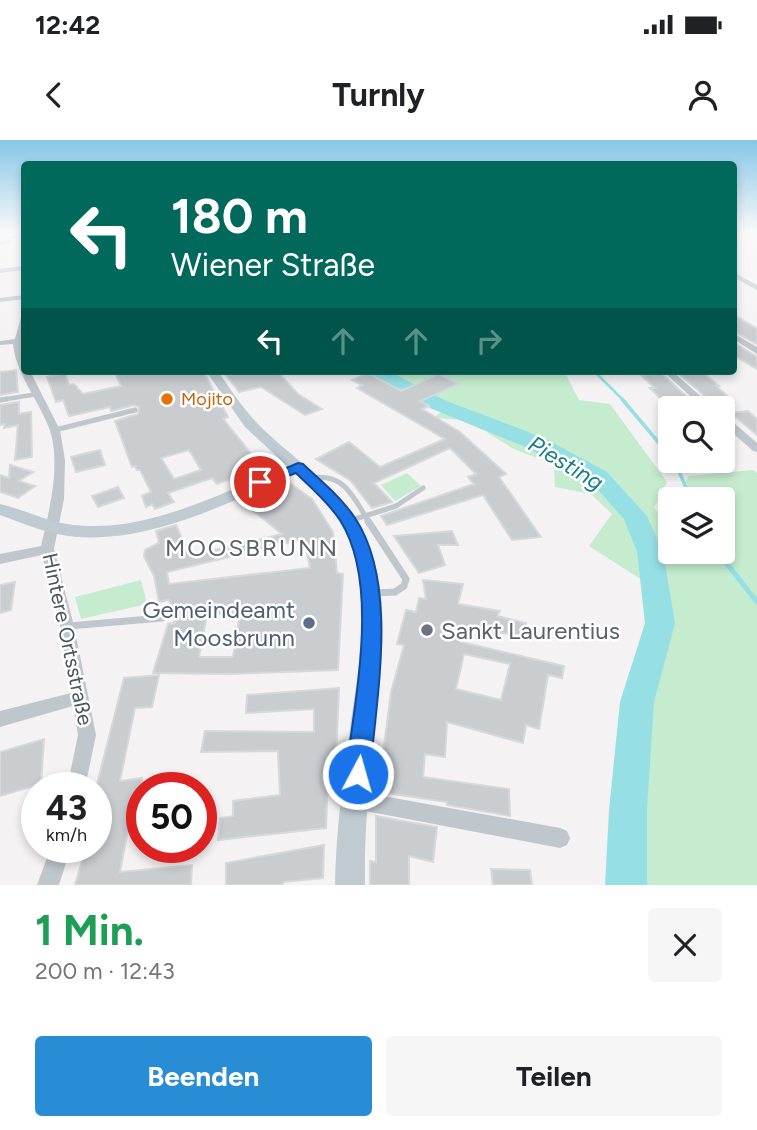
<!DOCTYPE html>
<html lang="de">
<head>
<meta charset="utf-8">
<style>
	body { margin:0; font-family:Figtree,sans-serif; background:#f6f6f6; color:#202124; height:100vh; display:flex; flex-direction:column; font-size:26px; white-space:nowrap }
	* { box-sizing:border-box; margin:0 }
	p { font-size:23px; color:#757577 }
	.icon { flex:none; width:38px; height:38px; fill:none; stroke:currentColor; stroke-width:2; stroke-linecap:round; stroke-linejoin:round }
	.map { position:relative; height:745px; overflow:hidden }
	.panel { display:flex; flex-direction:column; background:#fff; flex:1 }
	.panel>* { flex:none }
	.hud { position:absolute; left:21px; top:21px; width:716px; height:214px; border-radius:7px; box-shadow:0 4px 10px #0003; background:#00695c; color:#fff; overflow:hidden }
	.controls { position:absolute; left:658px; top:256px; display:grid; gap:14px }
	.controls a { display:grid; place-items:center; width:77px; height:77px; border-radius:7px; background:#fff; box-shadow:0 4px 10px #0003; font-size:35px }
	.speed { position:absolute; left:21px; top:632px; display:flex; gap:14px; font-size:35px; font-weight:700; text-align:center }
	.speed>* { display:grid; place-content:center; width:91px; height:91px; border-radius:50%; background:#fff; box-shadow:0 4px 10px #0003; line-height:1 }
	.speed small { font-size:18px; font-weight:400 }
	.speed .limit { border:10px solid #d22; background:#fff; color:#111 }
	.pin { position:absolute; display:grid; place-items:center; width:60px; height:60px; color:#fff; margin:-30px; border:4px solid #fff; border-radius:50%; box-shadow:0 2px 7px #0007 }
	.me { position:absolute; width:77px; margin:-38px; rotate:6deg; stroke-linejoin:round; filter:drop-shadow(0 0 5px #0008) }
	.turn { display:flex; align-items:center; gap:24px; height:147px; padding:0 35px; font-size:32px }
	.turn .icon { width:91px; height:91px; stroke-width:2.5 }
	.turn b { display:block; font-size:49px; line-height:60px }
	.lanes { display:flex; align-items:center; height:66px; padding:0 35px; background:#0003; justify-content:center; gap:35px; direction:ltr }
	.lanes .off { opacity:.35 }
	.round { display:grid; place-items:center; flex:none; width:74px; height:74px; border-radius:7px; background:#f6f6f6 }
	.summary { display:flex; align-items:center; justify-content:space-between; height:119px; padding:0 35px }
	h1 { font-size:42px; font-weight:700; line-height:52px; color:#1e9e55 }
	.button { display:flex; gap:14px; margin-top:auto; padding:14px 35px }
	.button a { flex:1; height:80px; border-radius:7px; background:#298dd6; color:#fff; font-size:28px; font-weight:700; line-height:80px; text-align:center }
	.button a+a { background:#f6f6f6; color:#202124 }
	.status { display:flex; justify-content:space-between; align-items:center; height:49px; padding:0 35px; background:#fff; direction:ltr }
	.status svg { height:19px; fill:currentColor }
	header { display:flex; justify-content:space-between; align-items:center; height:91px; padding:0 35px; background:#fff; font-size:32px; font-weight:700 }
	.map>svg:first-child { display:block }
</style>
</head>
<body>
<div class="status"><b>12:42</b><svg viewBox="0 0 49 12"><path d="M0 12V9h3v3zM5 12V6h3v6zM10 12V3h3v9zM15 12V0h3v12zM26 1h20v11H26zM47 4h2v5h-2z"/></svg></div>
<header><svg class="icon" aria-label="back" viewBox="0 0 24 24"><path d="M15 5l-7 7 7 7"/></svg>Turnly<svg class="icon" aria-label="person" viewBox="0 0 24 24"><circle cx="12" cy="8" r="4"/><path d="M4 21q1-7 8-7t8 7"/></svg></header>
<div class="map">
<svg width="757" height="745" viewBox="0 0 757 745">
	<rect width="100%" height="100%" fill="#f4f2f2"/>
	<g fill="#c5eccf">
		<polygon points="381,231 564,231 579,260 610,264 667,342 654,368 663,377 670,366 670,411 723,411 723,359 675,359 689,336 753,330 757,333 757,745 635,745 653,447 589,406 612,374 591,354 555,347 554,325 512,308 468,280 433,278 444,270 432,263 438,261"/>
		<polygon points="407,333 421,346 395,361 381,345"/>
		<polygon points="141,440 147,464 81,479 75,457"/>
	</g>
	<g fill="none" stroke-linecap="round" stroke-linejoin="round">
		<polyline stroke="#96e0e5" stroke-width="2.5" points="594,231 624,261"/>
		<g stroke="#96e0e5" stroke-width="3.5">
			<polyline points="622,259 670,316"/>
			<polyline points="674,320 691,359"/>
		</g>
		<polyline stroke="#96e0e5" stroke-width="5" points="717,411 757,462"/>
		<polygon fill="#96e0e5" fill-rule="evenodd" points="366,231 389,231 444,260 544,298 607,332 647,376 663,412 675,483 654,562 647,670 647,745 605,745 609,670 620,562 645,483 637,412 624,379 591,342 528,308 430,268"/>
	</g>
	<g fill="#c9cdd0" stroke="#d6d9dc" stroke-width="2" fill-rule="evenodd">
		<polygon points="733,174 757,189 757,204 733,191"/>
		<polygon points="733,202 757,217 757,229 733,215"/>
		<polygon points="16,230 18,252 0,255 0,232"/>
		<path d="M114 231H203L228 277 223 279 262 327 217 344 212 338 168 353 174 362 155 369 152 364 146 367 142 356 151 352 140 330H137L135 326 132 327 115 281 138 274 139 267 134 265 111 271 110 267 69 276 63 260 56 262 47 237 65 233 69 245 74 244 83 254 121 246ZM189 310 201 330 174 339 161 318Z"/>
		<polygon points="223,231 277,231 298,254 322,269 305,275 261,247 239,252"/>
		<polygon points="701,231 719,246 716,246 734,262 714,264 677,232"/>
		<polygon points="368,233 401,251 439,234 459,244 420,261 429,266 422,269 460,292 506,334 499,337 541,397 512,400 483,355 387,385 381,376 474,344 468,337 476,334 450,308 374,343 392,362 372,368 351,341 316,319 349,302 380,327 445,299 357,248 362,245 352,240"/>
		<polygon points="661,233 697,266 670,268 650,248 655,248 641,235"/>
		<polygon points="19,262 19,274 31,272 32,317 15,320 18,285 4,288 5,284 0,285 0,265"/>
		<polygon points="748,271 757,279 757,295 731,273"/>
		<polygon points="100,310 105,325 76,332 71,317"/>
		<polygon points="10,325 33,332 19,341 35,346 18,358 0,352 0,335 9,338"/>
		<path d="M287 341 312 359 333 392 337 433 343 434 338 530 230 534 153 533 168 484 175 483 169 460 159 462 154 436 144 416 145 410 159 403 156 391 176 385 190 416 282 394 241 361ZM304 399 310 428 169 444 167 432ZM240 473 233 517H199L207 475Z"/>
		<polygon points="118,347 124,358 98,367 92,356"/>
		<polygon points="452,391 458,405 438,405 445,425 419,433 394,396"/>
		<path d="M423 440 463 444 458 464 500 471 497 476 526 483 527 497 464 487 461 502 564 526 562 538 548 535 539 589 526 585 523 603 447 582 445 617 425 614 423 637 509 649 510 676 447 665V662L372 651 376 620 382 621 391 552 404 505 397 504 406 470 416 472 419 458 426 459ZM464 514 510 524 501 560 456 549Z"/>
		<polygon points="15,442 11,470 0,473 0,445"/>
		<polygon points="159,535 152,567 135,568 120,641 142,638 142,657 134,658 120,732 192,725 191,745 75,745 86,707 96,707 96,648 124,538"/>
		<polygon points="339,548 335,641 328,640 326,688 218,700 220,678 233,676 233,661 280,655 278,611 201,612 205,591 314,592 314,569 246,573 247,555"/>
		<polygon points="44,599 41,644 0,656 0,612"/>
		<polygon points="376,676 437,687 433,722 409,716 409,745 370,745 370,721 376,722"/>
		<polygon points="324,705 323,738 283,742 283,745 226,745 226,723"/>
		<polygon points="491,729 530,730 532,745 493,745"/>
	</g>
	<g fill="none" stroke-linecap="round" stroke-linejoin="round">
		<polyline stroke="#bfc7cd" stroke-width="4.5" points="0,260 38,254"/>
		<g stroke="#bfc7cd" stroke-width="5">
			<polyline points="0,260 7,259"/>
			<polyline points="55,290 135,270"/>
			<path d="M311 338C345 333 353 357 369 382"/>
			<polyline points="349,381 396,366 423,348"/>
		</g>
		<g stroke="#bfc7cd" stroke-width="7">
			<polyline points="368,381 406,439 404,446 395,452 373,453"/>
			<polyline points="69,486 162,478"/>
		</g>
		<g fill="#bfc7cd" fill-rule="evenodd">
			<polygon points="24,94 24,97 12,98 10,103 0,106 0,102 6,101 8,96"/>
			<polygon points="24,126 24,130 0,133 0,129"/>
			<polygon points="733,132 757,145 757,150 733,137"/>
			<polygon points="24,155 24,159 0,162 0,158"/>
			<path d="M21 177H24C24 186 21 200 21 207 22 215 24 222 24 231H30L60 290 65 320 64 359 54 409 74 486 96 595 85 648H67L78 595 73 566 0 587V571L71 553 60 486 42 415 0 424V414L41 406C49 372 62 322 49 288 38 259 16 234 13 204L0 205V201L15 199Z"/>
			<polygon points="733,193 757,207 757,214 733,199"/>
			<polygon points="663,231 672,231 714,268 703,268"/>
			<polygon points="723,276 727,277 757,303 757,312 753,311 723,284"/>
			<polygon points="355,651 560,688 567,691 570,698 567,705 560,708 355,669 348,667 345,660 348,653"/>
			<polygon points="51,707 71,707 59,745 37,745"/>
		</g>
		<path fill="#bfcad1" fill-rule="evenodd" d="M206 231H218C232 252 246 273 264 290 293 318 328 340 352 374 400 441 379 536 372 612 368 656 364 700 365 745H335C336 695 342 645 349 596 357 534 374 460 349 400 338 373 317 353 296 334 227 363 153 402 77 397 50 395 25 384 0 375V364C22 369 44 380 67 384 142 396 219 354 287 326L245 287Z"/>
	</g>
	<linearGradient id="sky" x2="0" y2="1"><stop stop-color="#87c6e7"/><stop offset="0.47" stop-color="#faf9f9"/><stop offset="1" stop-color="#faf9f9" stop-opacity="0"/></linearGradient>
	<rect width="757" height="198" fill="url(#sky)"/>
	<path fill="#1a73e8" stroke="#114b97" stroke-width="2" d="M298 323 303 324C321 341 341 357 355 378 399 444 376 558 370 634L366 642 358 646 349 642 346 634C354 561 381 445 340 380 328 362 311 348 296 333L260 346 253 342Z"/>
	<circle fill="#e8710a" stroke="#fff" stroke-width="2.5" cx="167" cy="259" r="7"/>
	<circle fill="#5c6f8a" stroke="#fff" stroke-width="2.5" cx="309" cy="483" r="7"/>
	<circle fill="#6b7280" stroke="#fff" stroke-width="2.5" cx="427" cy="490" r="7"/>
	<g text-anchor="middle" dominant-baseline="central" stroke-width="5" stroke-linejoin="round" paint-order="stroke">
		<g font-size="18" fill="#c56008" stroke="#fff" text-anchor="start">
			<text x="181" y="259">Mojito</text>
		</g>
		<g font-size="21" fill="#4b575d" stroke="#fff">
			<text transform="translate(68 499) rotate(78)">Hintere Ortsstraße</text>
		</g>
		<g font-size="23" font-style="italic" fill="#177e85" stroke="#fff">
			<text transform="translate(566 323) rotate(31)">Piesting</text>
		</g>
		<g font-size="24" letter-spacing="2" fill="#5e6366" stroke="#fff">
			<text x="252" y="407">MOOSBRUNN</text>
		</g>
		<g font-size="24" fill="#4e5e75" stroke="#fff" text-anchor="end">
			<text x="295" y="469">Gemeindeamt<tspan x="295" dy="28">Moosbrunn</tspan></text>
		</g>
		<g font-size="24" fill="#5b616d" stroke="#fff" text-anchor="start">
			<text x="441" y="490">Sankt Laurentius</text>
		</g>
	</g>
</svg>
<div class="controls">
<a><svg class="icon" aria-label="search" viewBox="0 0 24 24"><circle cx="10" cy="10" r="6"/><path d="M15 15l6 6"/></svg></a>
<a><svg class="icon" aria-label="layers" viewBox="0 0 24 24"><path d="M12 4l9 5-9 5-9-5zM3 14l9 5 9-5"/></svg></a>
</div>
<div class="speed"><div>43<small>km/h</small></div><div class="limit">50</div></div>
<div class="pin" style="left:260px;top:342px;background:#d93025"><svg class="icon" aria-label="arrive" viewBox="0 0 24 24"><path d="M6 21V4h12l-3 4 3 4H6"/></svg></div>
<svg class="me" style="left:358px;top:634px" viewBox="-20 -20 40 40"><circle r="17" fill="#1a73e8" stroke="#fff" stroke-width="3"/><path d="M0-11L8 9 0 5-8 9z" fill="#fff"/></svg>
<div class="hud">
<div class="turn"><svg class="icon" aria-label="left" viewBox="0 0 24 24"><path d="M17 20v-9H6M10 6l-5 5 5 5"/></svg><div><b>180 m</b>Wiener Straße</div></div>
<div class="lanes"><svg class="icon" aria-label="left" viewBox="0 0 24 24"><path d="M17 20v-9H6M10 6l-5 5 5 5"/></svg><svg class="icon off" aria-label="ahead" viewBox="0 0 24 24"><path d="M12 20V5M6 11l6-6 6 6"/></svg><svg class="icon off" aria-label="ahead" viewBox="0 0 24 24"><path d="M12 20V5M6 11l6-6 6 6"/></svg><svg class="icon off" aria-label="right" viewBox="0 0 24 24"><path d="M7 20v-9h11M14 6l5 5-5 5"/></svg></div>
</div>
</div>
<section class="panel">
<div class="summary"><div><h1>1 Min.</h1><p>200 m · 12:43</p></div><a class="round"><svg class="icon" aria-label="close" viewBox="0 0 24 24"><path d="M6 6l12 12M18 6L6 18"/></svg></a></div>
<div class="button"><a>Beenden</a><a>Teilen</a></div>
</section>
</body>
</html>
